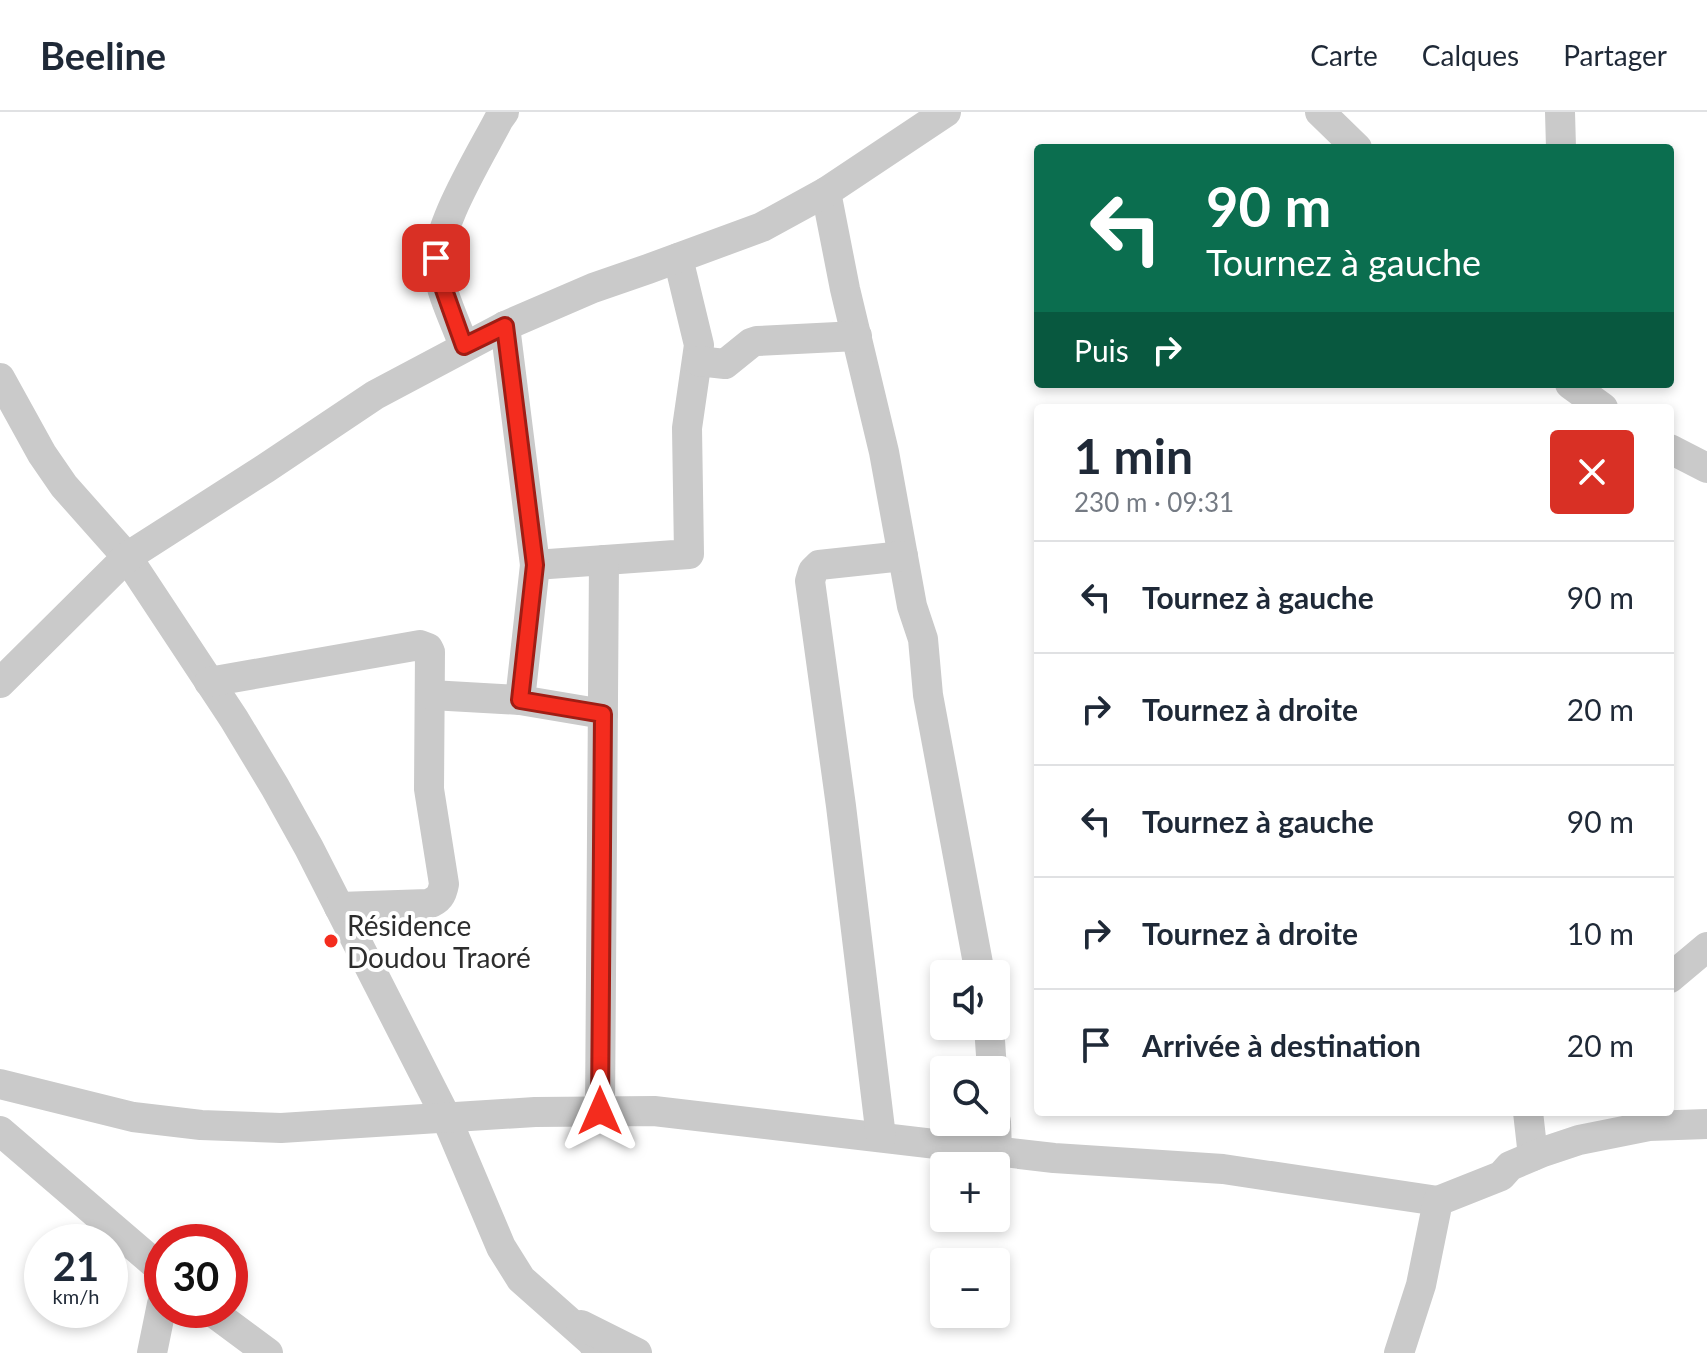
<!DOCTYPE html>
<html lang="fr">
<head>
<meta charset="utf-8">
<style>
	body { margin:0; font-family:Lato,sans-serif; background:#f2f2f3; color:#1f2937; height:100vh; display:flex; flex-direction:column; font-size:30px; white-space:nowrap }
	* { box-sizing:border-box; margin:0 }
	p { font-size:26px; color:#747a83 }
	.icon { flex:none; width:44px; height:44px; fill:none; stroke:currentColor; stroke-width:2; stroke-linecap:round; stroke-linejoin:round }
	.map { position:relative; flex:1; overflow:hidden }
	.side { position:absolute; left:1034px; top:292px; width:640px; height:712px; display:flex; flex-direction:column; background:#fff; border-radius:8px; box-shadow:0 4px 12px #0003 }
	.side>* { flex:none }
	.guide { position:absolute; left:1034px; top:32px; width:640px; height:244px; border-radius:8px; box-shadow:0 4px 12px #0003; background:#0b6e4f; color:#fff; overflow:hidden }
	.buttons { position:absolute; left:930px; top:848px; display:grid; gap:16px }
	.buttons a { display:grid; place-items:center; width:80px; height:80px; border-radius:8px; background:#fff; box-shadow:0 4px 12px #0003; font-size:40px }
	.speed { position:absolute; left:24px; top:1112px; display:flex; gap:16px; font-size:40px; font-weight:700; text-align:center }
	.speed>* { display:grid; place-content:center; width:104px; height:104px; border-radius:50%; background:#fff; box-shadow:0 4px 12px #0003; line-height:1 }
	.speed small { font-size:20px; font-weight:400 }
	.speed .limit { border:12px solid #d22; background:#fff; color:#111 }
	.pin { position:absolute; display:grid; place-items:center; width:68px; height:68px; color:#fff; margin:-34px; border-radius:16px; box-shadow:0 4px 12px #0006 }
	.me { position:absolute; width:88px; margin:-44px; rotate:0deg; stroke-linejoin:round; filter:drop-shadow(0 0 6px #0008) }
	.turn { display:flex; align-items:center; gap:28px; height:168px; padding:0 40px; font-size:36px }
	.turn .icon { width:104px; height:104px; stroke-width:2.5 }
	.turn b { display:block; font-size:56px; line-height:68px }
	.then { display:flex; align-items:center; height:76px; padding:0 40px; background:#0003; gap:16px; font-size:30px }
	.round { display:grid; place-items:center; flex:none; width:84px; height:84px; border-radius:8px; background:#f2f2f3 }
	.head { display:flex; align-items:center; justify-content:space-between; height:136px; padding:0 40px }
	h1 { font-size:48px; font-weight:700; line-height:60px }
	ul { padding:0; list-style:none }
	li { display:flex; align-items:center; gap:24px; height:112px; padding:0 40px; border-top:2px solid #e0e1e3 }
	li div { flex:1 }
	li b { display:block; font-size:30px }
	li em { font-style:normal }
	header { display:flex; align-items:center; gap:48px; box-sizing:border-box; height:112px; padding:0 40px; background:#fff; border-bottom:2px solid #e0e1e3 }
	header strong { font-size:38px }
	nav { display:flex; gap:44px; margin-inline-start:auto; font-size:28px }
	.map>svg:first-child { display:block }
</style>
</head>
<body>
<header>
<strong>Beeline</strong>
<nav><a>Carte</a><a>Calques</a><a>Partager</a></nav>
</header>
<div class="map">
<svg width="1707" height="1241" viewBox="0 0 1707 1241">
	<rect width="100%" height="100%" fill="#fff"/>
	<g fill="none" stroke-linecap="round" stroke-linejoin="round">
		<g stroke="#cacaca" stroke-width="30">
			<polyline points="1320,0 1357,36"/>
			<polyline points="1560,0 1561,36"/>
			<polyline points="826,80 845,177 884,340 912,494 923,527 928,583 980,862"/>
			<polyline points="505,214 535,453 689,442 687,316 699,233 678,146"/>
			<path d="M464 234C456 212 441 181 438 159 431 122 481 42 499 7L504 0"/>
			<polyline points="698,249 725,252 751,231 757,229 857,224"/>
			<polyline points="0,266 42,342 64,374 127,445 234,607 275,675 309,736 446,1005 501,1135 521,1167 591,1229 600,1241"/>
			<polyline points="1570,272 1603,296"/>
			<polyline points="1670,337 1707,356"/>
			<polyline points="535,453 520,588 603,602"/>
			<path d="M209 570 420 533 428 536 430 540 429 677 444 772C442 783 439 788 428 792L339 795"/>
			<polyline points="0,571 127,445 266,356 375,283 505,214 593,176 648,157 762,115 826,80 946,0"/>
			<polyline points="431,583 520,588"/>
			<polyline points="1670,866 1707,835"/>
			<polyline points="989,914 992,958"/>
			<polyline points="0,972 133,1005 201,1013 281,1016 535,1000 654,999 1054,1046 1223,1057 1438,1089"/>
			<polyline points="600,999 604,448"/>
			<polyline points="1528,1000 1533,1044"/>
			<polyline points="996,1010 997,1039"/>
			<polyline points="0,1019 162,1158"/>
			<polyline points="881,1025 841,694 810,469 813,459 819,453 903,444"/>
			<polyline points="210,1198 268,1241"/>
			<polyline points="581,1213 637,1241"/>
			<polyline points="152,1241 162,1192"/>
			<polyline points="1399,1241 1421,1173 1438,1089 1501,1064 1510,1054 1543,1040 1579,1028 1649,1014 1707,1012"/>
		</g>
	</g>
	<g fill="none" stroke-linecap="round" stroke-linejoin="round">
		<g stroke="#9f1d14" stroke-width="20">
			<polyline id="route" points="436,146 438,161 464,234 505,214 535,453 520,588 603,602 600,999"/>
		</g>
		<use href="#route" stroke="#f42c1e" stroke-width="14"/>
	</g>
	<circle fill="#f42c1e" stroke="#fff" stroke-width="3" cx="331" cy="829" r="8"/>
	<g text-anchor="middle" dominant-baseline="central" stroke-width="8" stroke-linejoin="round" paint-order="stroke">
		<g font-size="28" fill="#2d2d2d" stroke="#fff" text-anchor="start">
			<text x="347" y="813">Résidence<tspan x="347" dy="32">Doudou Traoré</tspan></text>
		</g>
	</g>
</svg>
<div class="buttons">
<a><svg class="icon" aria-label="sound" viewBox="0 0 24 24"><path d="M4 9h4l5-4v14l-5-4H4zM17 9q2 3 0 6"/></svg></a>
<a><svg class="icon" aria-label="search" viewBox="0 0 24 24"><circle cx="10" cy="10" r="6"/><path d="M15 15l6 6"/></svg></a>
<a>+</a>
<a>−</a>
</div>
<div class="speed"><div>21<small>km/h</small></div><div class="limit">30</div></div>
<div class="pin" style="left:436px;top:146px;background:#d93025"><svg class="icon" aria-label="arrive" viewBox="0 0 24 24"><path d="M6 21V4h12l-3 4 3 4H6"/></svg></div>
<svg class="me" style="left:600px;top:999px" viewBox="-20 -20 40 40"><path d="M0-17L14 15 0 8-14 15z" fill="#f42c1e" stroke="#fff" stroke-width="4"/></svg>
<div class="guide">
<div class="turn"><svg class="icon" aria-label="left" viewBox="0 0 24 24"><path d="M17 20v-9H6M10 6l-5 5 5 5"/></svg><div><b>90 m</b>Tournez à gauche</div></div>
<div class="then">Puis<svg class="icon" aria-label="right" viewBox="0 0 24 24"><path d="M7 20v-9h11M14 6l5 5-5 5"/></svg></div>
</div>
<section class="side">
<div class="head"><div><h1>1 min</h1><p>230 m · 09:31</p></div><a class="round" style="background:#d93025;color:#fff"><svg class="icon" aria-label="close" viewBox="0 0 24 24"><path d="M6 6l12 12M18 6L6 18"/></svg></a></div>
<ul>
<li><svg class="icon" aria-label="left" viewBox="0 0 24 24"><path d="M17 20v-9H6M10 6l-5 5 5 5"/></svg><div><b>Tournez à gauche</b></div><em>90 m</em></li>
<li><svg class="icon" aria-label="right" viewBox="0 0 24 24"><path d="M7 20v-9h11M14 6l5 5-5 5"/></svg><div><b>Tournez à droite</b></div><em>20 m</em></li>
<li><svg class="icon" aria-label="left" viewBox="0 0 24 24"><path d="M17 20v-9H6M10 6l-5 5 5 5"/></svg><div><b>Tournez à gauche</b></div><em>90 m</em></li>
<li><svg class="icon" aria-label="right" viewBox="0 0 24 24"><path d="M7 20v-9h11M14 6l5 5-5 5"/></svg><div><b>Tournez à droite</b></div><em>10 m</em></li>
<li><svg class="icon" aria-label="arrive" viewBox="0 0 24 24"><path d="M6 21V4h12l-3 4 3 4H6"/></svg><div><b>Arrivée à destination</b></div><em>20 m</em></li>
</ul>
</section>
</div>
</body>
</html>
